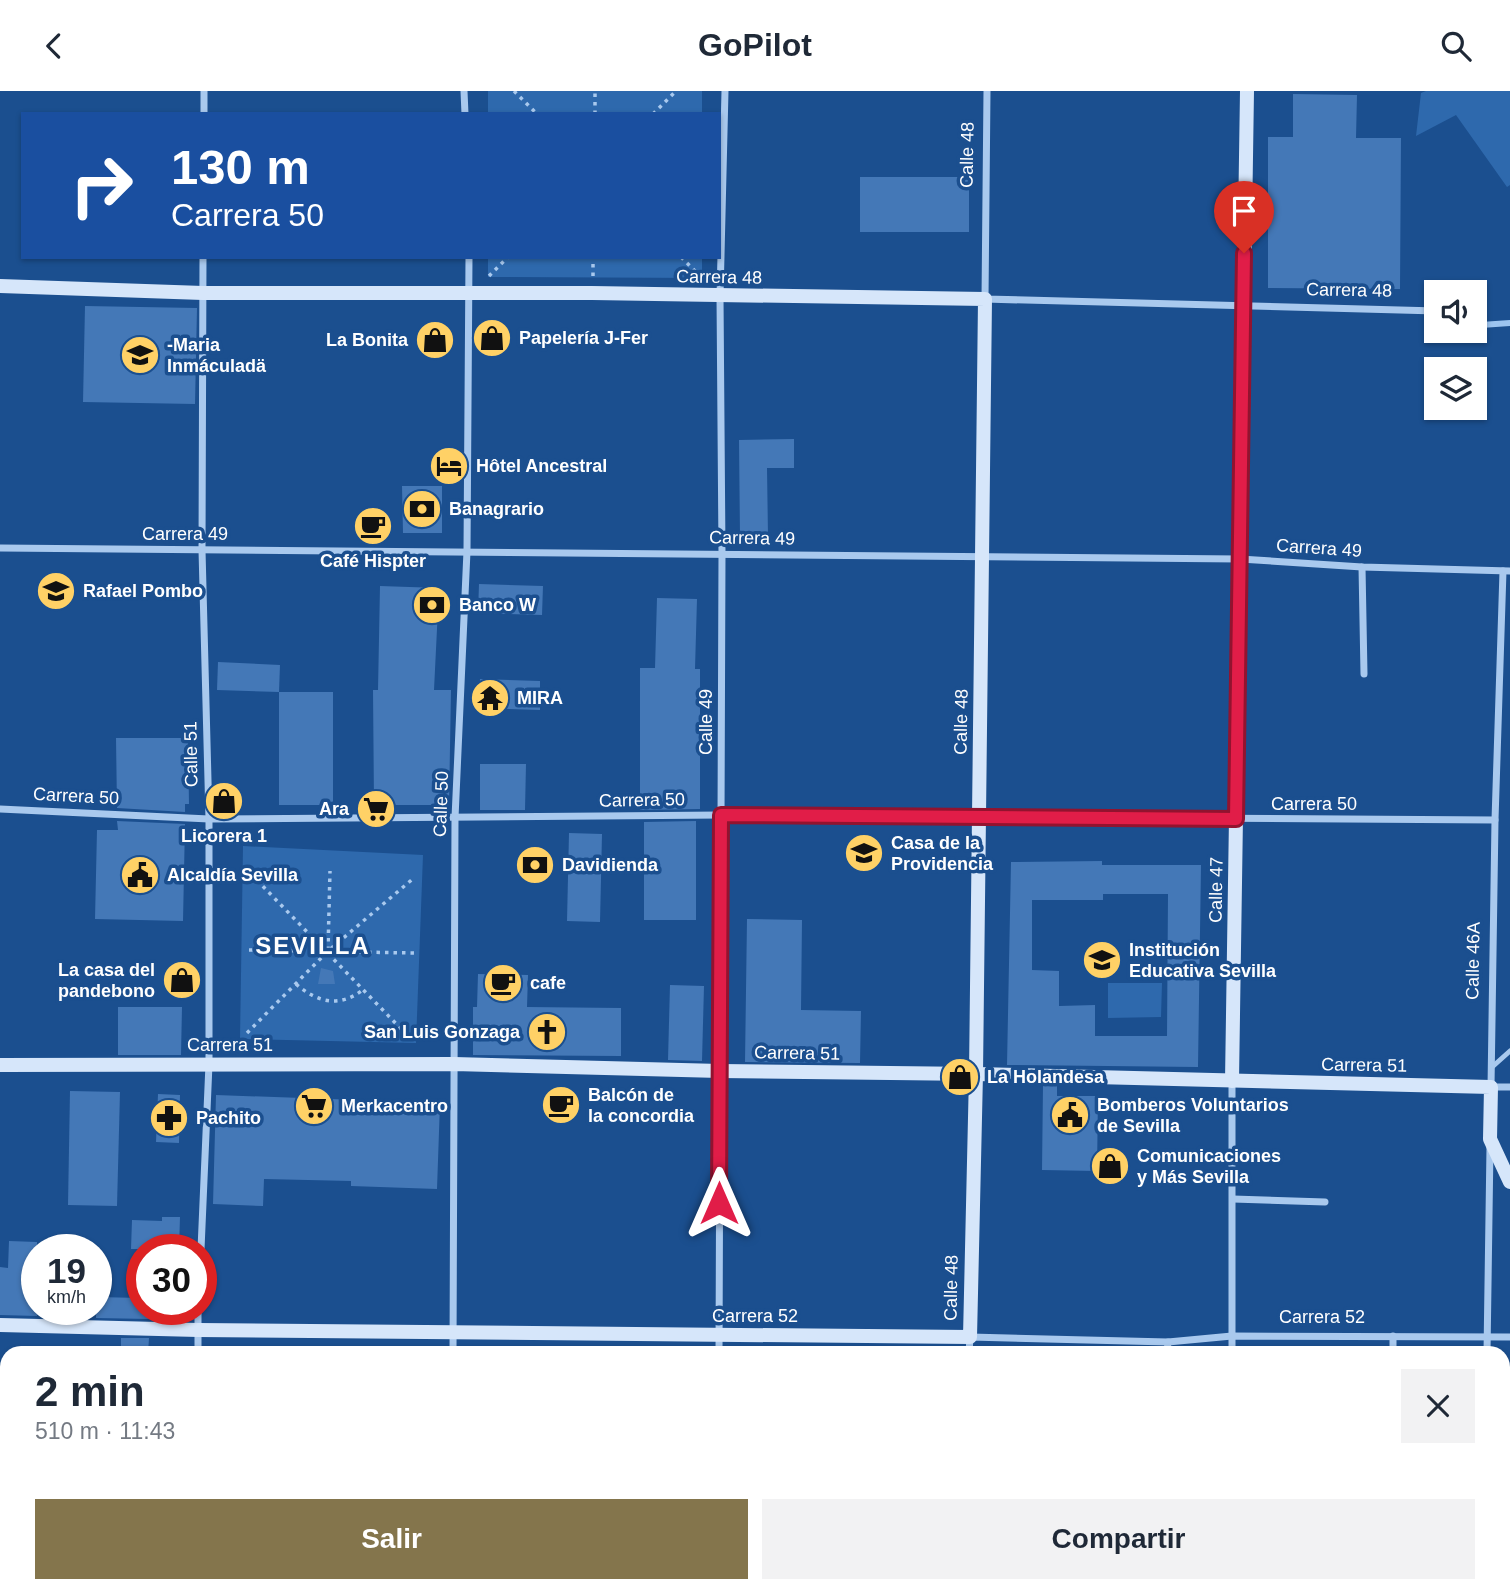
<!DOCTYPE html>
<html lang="es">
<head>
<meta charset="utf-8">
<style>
	body { margin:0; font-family:Helvetica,sans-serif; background:#f2f2f3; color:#1f2937; height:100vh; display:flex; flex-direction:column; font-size:26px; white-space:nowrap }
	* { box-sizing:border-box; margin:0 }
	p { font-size:23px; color:#747a83 }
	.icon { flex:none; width:38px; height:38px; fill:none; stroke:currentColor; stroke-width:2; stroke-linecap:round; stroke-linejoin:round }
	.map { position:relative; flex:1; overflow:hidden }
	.drawer { position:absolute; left:0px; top:1255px; width:1510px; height:247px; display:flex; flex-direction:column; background:#fff; border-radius:21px 21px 0 0; box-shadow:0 2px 5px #0004 }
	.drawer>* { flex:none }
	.guide { position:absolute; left:21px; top:21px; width:700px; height:147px; border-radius:0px; box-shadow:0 2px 5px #0004; background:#1a4fa0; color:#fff; overflow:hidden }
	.controls { position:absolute; left:1424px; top:189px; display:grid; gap:14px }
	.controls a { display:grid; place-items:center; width:63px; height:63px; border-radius:0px; background:#fff; box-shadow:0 2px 5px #0004; font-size:35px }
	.speed { position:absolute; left:21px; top:1143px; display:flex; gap:14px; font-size:35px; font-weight:700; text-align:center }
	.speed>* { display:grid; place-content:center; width:91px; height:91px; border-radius:50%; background:#fff; box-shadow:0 2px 5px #0004; line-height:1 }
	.speed small { font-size:18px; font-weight:400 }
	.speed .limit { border:10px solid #d22; background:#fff; color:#111 }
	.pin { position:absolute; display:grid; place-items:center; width:60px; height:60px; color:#fff; margin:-72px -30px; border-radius:50% 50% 50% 0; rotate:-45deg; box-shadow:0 0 7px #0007 }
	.pin .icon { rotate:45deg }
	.me { position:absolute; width:77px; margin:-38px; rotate:0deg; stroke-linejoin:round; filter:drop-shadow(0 0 5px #0008) }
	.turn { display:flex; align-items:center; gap:24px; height:147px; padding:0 35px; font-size:32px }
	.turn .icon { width:91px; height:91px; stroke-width:2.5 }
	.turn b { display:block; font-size:49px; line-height:60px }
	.round { display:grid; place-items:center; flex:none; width:74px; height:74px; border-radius:0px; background:#f2f2f3 }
	.head { display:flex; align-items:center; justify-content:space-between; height:119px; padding:0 35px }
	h1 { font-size:42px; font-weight:600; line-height:52px }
	.action { display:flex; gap:14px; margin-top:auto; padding:14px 35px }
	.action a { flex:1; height:80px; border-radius:0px; background:#84754c; color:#fff; font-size:28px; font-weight:600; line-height:80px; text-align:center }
	.action a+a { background:#f2f2f3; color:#1f2937 }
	header { display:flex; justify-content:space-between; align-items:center; height:91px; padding:0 35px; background:#fff; font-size:32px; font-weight:600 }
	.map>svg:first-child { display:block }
</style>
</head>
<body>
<header><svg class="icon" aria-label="back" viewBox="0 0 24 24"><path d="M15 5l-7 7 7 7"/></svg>GoPilot<svg class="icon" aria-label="search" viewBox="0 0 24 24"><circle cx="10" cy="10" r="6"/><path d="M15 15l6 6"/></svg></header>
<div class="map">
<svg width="1510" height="1501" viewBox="0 0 1510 1501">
	<rect width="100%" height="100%" fill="#1b4f8f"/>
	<g fill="#2e69ad">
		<rect x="488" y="0" width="214" height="23"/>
		<polygon points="1426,0 1510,0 1510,94 1507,96 1456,24 1416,45 1421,2"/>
		<polygon points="488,166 702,166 702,187 488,186"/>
		<polygon points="243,755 423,764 416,952 240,948"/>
		<polygon points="1108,892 1162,892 1161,926 1108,927"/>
		<polygon points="78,1495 176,1495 177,1501 85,1501"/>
	</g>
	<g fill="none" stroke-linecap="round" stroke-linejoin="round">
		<g stroke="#9cc4f0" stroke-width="6">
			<polyline points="1481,234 1510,232"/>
			<polyline points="119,1494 122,1501"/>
		</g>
	</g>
	<g fill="#4478b7" fill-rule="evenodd">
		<polygon points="1293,3 1357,4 1356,47 1401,47 1400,198 1268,197 1268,46 1293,46"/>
		<rect x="860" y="86" width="109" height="55"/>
		<polygon points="85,215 197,217 195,313 83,311"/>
		<polygon points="794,348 794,377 767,377 768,445 740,446 739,349"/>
		<polygon points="402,395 442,395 442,442 403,442"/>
		<polygon points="479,493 543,495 542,524 478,522"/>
		<polygon points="380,495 439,497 434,599 451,599 449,714 374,714 373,599 378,599"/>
		<polygon points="657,507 697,508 695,578 700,578 700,718 640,719 640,577 655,577"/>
		<polygon points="218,571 280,574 279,601 217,599"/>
		<polygon points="480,588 540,590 540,619 479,617"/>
		<rect x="279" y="601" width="54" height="113"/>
		<polygon points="116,647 188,647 189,713 185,713 185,721 117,717"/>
		<polygon points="480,673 526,673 525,719 480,719"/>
		<polygon points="117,730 185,733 183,830 95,828 97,739 118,739"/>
		<polygon points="696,730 696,829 644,829 644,731"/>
		<polygon points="569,742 602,743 600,831 567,830"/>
		<path d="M1102 770V774H1201L1198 976 1007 974 1011 771ZM1103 803H1168L1167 945H1095V914L1059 915V880L1032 879V809H1103Z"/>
		<polygon points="747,828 802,829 801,919 861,920 860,972 745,971"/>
		<polygon points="321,877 333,880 335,893 318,893"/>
		<polygon points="478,883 528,884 527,916 621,917 621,965 473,964 473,916 477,916"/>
		<polygon points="670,894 704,895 702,970 668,969"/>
		<polygon points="118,916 182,916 181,964 118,964"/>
		<polygon points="1043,994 1057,995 1057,1005 1098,1005 1097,1080 1042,1079"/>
		<polygon points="70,1000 120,1001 117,1115 68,1114"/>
		<polygon points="158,1003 180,1004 179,1052 156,1051"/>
		<polygon points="216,1004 440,1012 437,1098 351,1095 351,1090 264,1088 263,1115 213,1113"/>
		<polygon points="162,1126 180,1126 179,1158 131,1158 132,1129 162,1130"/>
		<polygon points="9,1150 37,1151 37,1225 0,1224 0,1176 8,1177"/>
		<polygon points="96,1206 142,1207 142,1218 150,1218 149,1228 96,1227"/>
		<polygon points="121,1247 149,1247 148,1262 121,1262"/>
	</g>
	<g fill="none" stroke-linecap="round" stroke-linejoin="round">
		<g stroke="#a9c9ee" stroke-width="3.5" stroke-dasharray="3.5 5" stroke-linecap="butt">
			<polyline points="514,0 537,23"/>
			<polyline points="595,23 595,0"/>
			<polyline points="653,23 676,0"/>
			<polyline points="681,166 701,186"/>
			<polyline points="489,185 508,166"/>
			<polyline points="593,185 593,166"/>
			<polyline points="251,783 407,944"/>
			<polyline points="249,859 414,862"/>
			<polyline points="328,859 330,780"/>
			<path d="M296 893C318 912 340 917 364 898"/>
			<polyline points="247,942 328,860 415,786"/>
		</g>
		<polyline stroke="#a9c9ee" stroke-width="5" points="1491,977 1510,960"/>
		<g stroke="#a9c9ee" stroke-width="7">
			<polyline points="464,0 465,23"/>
			<polyline points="987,0 985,208 1437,220"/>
			<polyline points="204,23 204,0"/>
			<polyline points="0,457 1240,468 1362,476 1510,480"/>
			<polyline points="1362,476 1364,583"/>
			<polyline points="1503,480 1495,729 1491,996 1510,996"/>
			<polyline points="0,718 209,728 721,724 1495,729"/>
			<polyline points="1233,1108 1325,1111"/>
			<polyline points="201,1158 209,973 209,728 202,459 203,166"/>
			<polyline points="198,1262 198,1218"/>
			<polyline points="453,1262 455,727 467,460 469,166"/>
			<polyline points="719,1262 722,462 720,205 725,0"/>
			<polyline points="969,1262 970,1246 1168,1251 1232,1245 1510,1246"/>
			<polyline points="1167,1262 1168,1251"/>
			<polyline points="1232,1262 1232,990"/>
			<polyline points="1393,1262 1393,1245"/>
			<polyline points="1487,1262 1490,1056"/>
			<polyline points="219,1494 449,1500 718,1498 781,1501"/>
			<polyline points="0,1495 9,1501"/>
			<polyline points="966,1501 966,1494"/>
			<polyline points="1220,1501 1220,1494"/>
			<polyline points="1374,1501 1375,1494"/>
			<polyline points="1458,1501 1460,1494"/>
		</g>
		<g stroke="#d6e6fa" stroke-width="14">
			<polyline points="0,195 203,202 592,202 985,208 976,983 970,1246 198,1239 0,1234"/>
			<polyline points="0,974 454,973 720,980 976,983 1491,996 1490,1048 1510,1091"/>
			<polyline points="1232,990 1247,0"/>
		</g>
	</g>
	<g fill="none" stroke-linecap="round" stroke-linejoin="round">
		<g stroke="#92132f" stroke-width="18">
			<polyline id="route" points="719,1112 721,724 1236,728 1244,162"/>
		</g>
		<use href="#route" stroke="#e11d48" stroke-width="12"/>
	</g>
	<defs>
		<g id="shop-disc" transform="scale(2.0125)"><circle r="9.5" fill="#ffd166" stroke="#1b4f8f"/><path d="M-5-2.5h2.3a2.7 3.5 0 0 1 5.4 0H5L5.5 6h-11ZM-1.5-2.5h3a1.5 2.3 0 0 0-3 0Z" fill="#111"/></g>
		<g id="school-disc" transform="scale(2.0125)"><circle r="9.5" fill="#ffd166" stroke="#1b4f8f"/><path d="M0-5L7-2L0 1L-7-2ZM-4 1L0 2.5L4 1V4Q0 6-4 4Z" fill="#111"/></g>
		<g id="hotel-disc" transform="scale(2.0125)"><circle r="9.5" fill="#ffd166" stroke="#1b4f8f"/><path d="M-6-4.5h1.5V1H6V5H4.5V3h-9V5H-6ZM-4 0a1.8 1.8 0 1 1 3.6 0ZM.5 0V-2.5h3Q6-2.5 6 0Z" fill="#111"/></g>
		<g id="bank-disc" transform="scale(2.0125)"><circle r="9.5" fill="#ffd166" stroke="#1b4f8f"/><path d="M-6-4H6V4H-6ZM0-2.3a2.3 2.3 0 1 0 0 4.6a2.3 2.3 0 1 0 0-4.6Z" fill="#111"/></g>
		<g id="cafe-disc" transform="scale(2.0125)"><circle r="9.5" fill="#ffd166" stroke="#1b4f8f"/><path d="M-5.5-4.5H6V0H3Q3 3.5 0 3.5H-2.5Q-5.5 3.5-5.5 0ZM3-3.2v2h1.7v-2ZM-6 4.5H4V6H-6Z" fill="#111"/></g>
		<g id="temple-disc" transform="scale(2.0125)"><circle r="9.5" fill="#ffd166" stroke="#1b4f8f"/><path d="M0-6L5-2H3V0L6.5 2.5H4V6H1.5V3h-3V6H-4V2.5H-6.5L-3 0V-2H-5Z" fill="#111"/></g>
		<g id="supermarket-disc" transform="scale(2.0125)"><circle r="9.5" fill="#ffd166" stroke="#1b4f8f"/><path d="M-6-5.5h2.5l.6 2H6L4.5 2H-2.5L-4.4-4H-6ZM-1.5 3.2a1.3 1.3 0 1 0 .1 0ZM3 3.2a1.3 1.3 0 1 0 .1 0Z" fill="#111"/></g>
		<g id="civic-disc" transform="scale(2.0125)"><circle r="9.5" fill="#ffd166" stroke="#1b4f8f"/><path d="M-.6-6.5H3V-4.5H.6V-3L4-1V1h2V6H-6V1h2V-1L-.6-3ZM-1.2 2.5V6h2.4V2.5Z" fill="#111"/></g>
		<g id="church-disc" transform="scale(2.0125)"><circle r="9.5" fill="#ffd166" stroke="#1b4f8f"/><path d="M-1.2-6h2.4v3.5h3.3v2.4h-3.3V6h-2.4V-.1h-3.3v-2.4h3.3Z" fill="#111"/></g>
		<g id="pharmacy-disc" transform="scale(2.0125)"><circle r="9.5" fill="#ffd166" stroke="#1b4f8f"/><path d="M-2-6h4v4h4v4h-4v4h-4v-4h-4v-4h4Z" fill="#111"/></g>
	</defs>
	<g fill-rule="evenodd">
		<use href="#shop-disc" x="492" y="247"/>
		<use href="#shop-disc" x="435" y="249"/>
		<use href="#school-disc" x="140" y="264"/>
		<use href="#hotel-disc" x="449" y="375"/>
		<use href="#bank-disc" x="422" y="418"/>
		<use href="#cafe-disc" x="373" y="435"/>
		<use href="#school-disc" x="56" y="500"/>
		<use href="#bank-disc" x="432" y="514"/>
		<use href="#temple-disc" x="490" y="607"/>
		<use href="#shop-disc" x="224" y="710"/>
		<use href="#supermarket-disc" x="376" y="718"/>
		<use href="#school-disc" x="864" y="762"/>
		<use href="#bank-disc" x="535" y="774"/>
		<use href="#civic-disc" x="140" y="784"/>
		<use href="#school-disc" x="1102" y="869"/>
		<use href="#shop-disc" x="182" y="889"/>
		<use href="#cafe-disc" x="503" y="892"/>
		<use href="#church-disc" x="547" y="941"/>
		<use href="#shop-disc" x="960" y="986"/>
		<use href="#cafe-disc" x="561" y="1014"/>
		<use href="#supermarket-disc" x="314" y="1015"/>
		<use href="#civic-disc" x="1070" y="1024"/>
		<use href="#pharmacy-disc" x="169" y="1027"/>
		<use href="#shop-disc" x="1110" y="1075"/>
	</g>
	<g text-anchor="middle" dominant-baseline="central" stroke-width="7" stroke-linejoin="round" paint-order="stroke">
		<g font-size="18" fill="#fff" stroke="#1b4f8f">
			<text transform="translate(967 64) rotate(-89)">Calle 48</text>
			<text transform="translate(719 186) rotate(1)">Carrera 48</text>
			<text transform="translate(1349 199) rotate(1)">Carrera 48</text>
			<text x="185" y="443">Carrera 49</text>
			<text transform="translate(752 447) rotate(1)">Carrera 49</text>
			<text transform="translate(1319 457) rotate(4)">Carrera 49</text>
			<text transform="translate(706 631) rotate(-90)">Calle 49</text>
			<text transform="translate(961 631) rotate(-89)">Calle 48</text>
			<text transform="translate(191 663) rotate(-91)">Calle 51</text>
			<text transform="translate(76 705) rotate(3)">Carrera 50</text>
			<text transform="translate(642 709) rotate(-1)">Carrera 50</text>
			<text transform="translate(441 713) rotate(-88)">Calle 50</text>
			<text x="1314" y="713">Carrera 50</text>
			<text transform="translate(1216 799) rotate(-89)">Calle 47</text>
			<text transform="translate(1473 870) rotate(-89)">Calle 46A</text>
			<text x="230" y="954">Carrera 51</text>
			<text transform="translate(797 962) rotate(1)">Carrera 51</text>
			<text transform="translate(1364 974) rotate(1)">Carrera 51</text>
			<text transform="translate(951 1197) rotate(-89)">Calle 48</text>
			<text x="755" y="1225">Carrera 52</text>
			<text x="1322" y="1226">Carrera 52</text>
		</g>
		<g font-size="18" font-weight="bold" fill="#fff" stroke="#1b4f8f" text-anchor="start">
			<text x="519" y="247">Papelería J-Fer</text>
			<text x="408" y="249" text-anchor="end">La Bonita</text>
			<text x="167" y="254">-Maria<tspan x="167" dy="21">Inmáculadä</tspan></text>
			<text x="476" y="375">Hôtel Ancestral</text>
			<text x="449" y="418">Banagrario</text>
			<text x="373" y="470" text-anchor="middle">Café Hispter</text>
			<text x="83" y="500">Rafael Pombo</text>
			<text x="459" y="514">Banco W</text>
			<text x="517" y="607">MIRA</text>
			<text x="349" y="718" text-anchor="end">Ara</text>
			<text x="224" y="745" text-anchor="middle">Licorera 1</text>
			<text x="891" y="752">Casa de la<tspan x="891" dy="21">Providencia</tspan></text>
			<text x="562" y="774">Davidienda</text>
			<text x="167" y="784">Alcaldía Sevilla</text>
			<text x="1129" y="859">Institución<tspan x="1129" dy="21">Educativa Sevilla</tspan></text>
			<text x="155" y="879" text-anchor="end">La casa del<tspan x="155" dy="21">pandebono</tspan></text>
			<text x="530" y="892">cafe</text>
			<text x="520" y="941" text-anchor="end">San Luis Gonzaga</text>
			<text x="987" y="986">La Holandesa</text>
			<text x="588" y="1004">Balcón de<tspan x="588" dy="21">la concordia</tspan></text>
			<text x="1097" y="1014">Bomberos Voluntarios<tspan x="1097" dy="21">de Sevilla</tspan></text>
			<text x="341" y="1015">Merkacentro</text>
			<text x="196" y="1027">Pachito</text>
			<text x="1137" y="1065">Comunicaciones<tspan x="1137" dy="21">y Más Sevilla</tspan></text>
		</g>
		<g font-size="24" font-weight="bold" letter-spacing="2" fill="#fff" stroke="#1b4f8f">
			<text x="313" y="854">SEVILLA</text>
		</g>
	</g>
</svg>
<div class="controls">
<a><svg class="icon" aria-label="sound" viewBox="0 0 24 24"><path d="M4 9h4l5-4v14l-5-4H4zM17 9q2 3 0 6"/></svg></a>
<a><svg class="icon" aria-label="layers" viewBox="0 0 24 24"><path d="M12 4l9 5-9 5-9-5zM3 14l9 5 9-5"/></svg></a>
</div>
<div class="speed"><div>19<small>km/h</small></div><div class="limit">30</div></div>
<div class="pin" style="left:1244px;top:162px;background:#d93025"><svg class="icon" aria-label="arrive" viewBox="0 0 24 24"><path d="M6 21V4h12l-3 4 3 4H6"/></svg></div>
<svg class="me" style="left:719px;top:1112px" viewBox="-20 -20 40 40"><path d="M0-17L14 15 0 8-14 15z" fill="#e11d48" stroke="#fff" stroke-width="4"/></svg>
<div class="guide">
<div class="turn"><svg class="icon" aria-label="right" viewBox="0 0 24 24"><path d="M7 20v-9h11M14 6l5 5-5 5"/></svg><div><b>130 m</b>Carrera 50</div></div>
</div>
<section class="drawer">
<div class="head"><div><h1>2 min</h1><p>510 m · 11:43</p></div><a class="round"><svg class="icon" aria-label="close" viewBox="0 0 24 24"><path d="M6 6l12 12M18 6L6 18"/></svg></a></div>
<div class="action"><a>Salir</a><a>Compartir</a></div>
</section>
</div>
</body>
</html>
